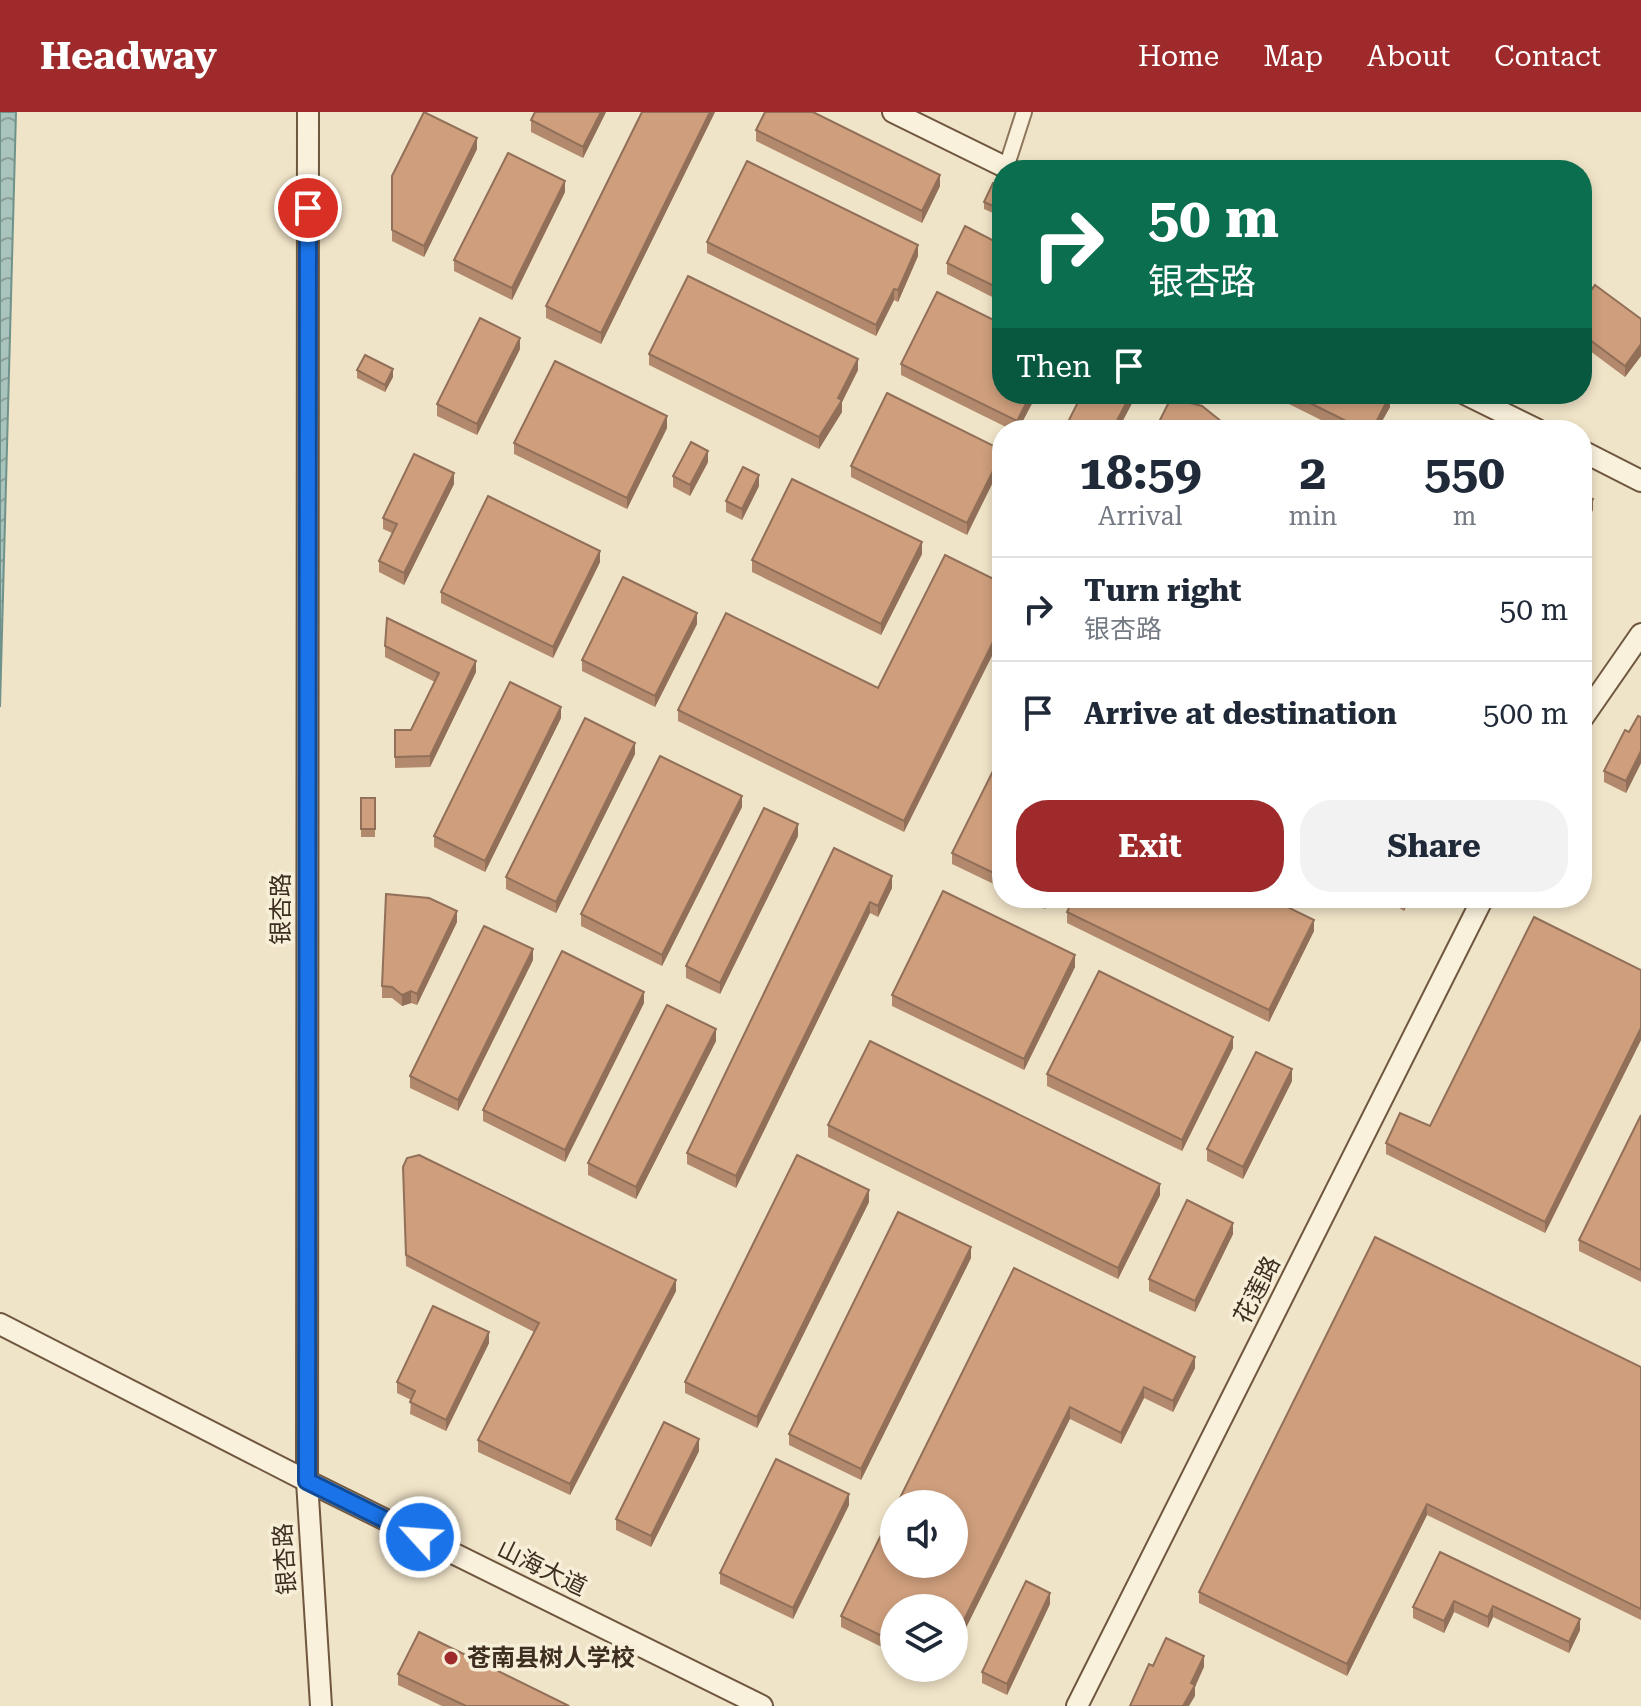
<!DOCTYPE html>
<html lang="en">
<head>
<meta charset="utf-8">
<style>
	body { margin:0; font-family:"Roboto Serif","Noto Sans SC",serif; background:#f2f2f3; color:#1f2937; height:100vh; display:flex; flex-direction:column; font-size:30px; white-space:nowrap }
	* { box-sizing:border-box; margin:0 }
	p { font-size:26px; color:#747a83 }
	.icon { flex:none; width:44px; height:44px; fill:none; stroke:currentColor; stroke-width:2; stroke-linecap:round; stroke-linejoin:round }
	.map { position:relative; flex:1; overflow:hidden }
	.side { position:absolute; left:992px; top:308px; width:600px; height:488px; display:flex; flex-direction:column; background:#fff; border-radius:32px; box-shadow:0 4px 12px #0003 }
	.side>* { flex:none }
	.top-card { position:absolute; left:992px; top:48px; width:600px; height:244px; border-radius:32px; box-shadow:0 4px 12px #0003; background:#0b6e4f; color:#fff; overflow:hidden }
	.controls { position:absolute; left:880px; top:1378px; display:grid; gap:16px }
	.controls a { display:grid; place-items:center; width:88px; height:88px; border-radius:50%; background:#fff; box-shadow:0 4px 12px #0003; font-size:40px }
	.pin { position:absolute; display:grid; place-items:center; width:68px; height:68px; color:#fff; margin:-34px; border:4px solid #fff; border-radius:50%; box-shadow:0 2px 8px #0007 }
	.me { position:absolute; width:88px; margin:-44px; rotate:296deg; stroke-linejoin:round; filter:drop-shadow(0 0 6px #0008) }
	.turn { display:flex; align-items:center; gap:28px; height:168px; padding:0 24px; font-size:36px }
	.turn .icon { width:104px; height:104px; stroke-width:2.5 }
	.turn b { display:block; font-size:56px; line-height:68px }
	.then { display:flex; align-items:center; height:76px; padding:0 24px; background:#0003; gap:16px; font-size:30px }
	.eta { display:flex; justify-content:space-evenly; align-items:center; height:136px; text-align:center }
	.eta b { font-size:48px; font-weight:700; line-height:56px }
	.button { display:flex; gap:16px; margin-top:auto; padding:16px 24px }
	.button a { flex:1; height:92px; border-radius:32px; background:#9e2a2b; color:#fff; font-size:32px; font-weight:700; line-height:92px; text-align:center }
	.button a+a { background:#f2f2f3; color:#1f2937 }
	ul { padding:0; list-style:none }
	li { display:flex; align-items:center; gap:24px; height:104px; padding:0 24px; border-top:2px solid #e0e1e3 }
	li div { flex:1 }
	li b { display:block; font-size:30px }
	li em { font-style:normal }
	header { display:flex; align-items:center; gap:48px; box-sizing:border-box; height:112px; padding:0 40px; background:#9e2a2b; color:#fff }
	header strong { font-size:38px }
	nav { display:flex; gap:44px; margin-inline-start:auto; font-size:28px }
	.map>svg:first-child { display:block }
</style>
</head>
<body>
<header>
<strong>Headway</strong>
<nav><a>Home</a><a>Map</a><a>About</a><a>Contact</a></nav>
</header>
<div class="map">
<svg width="1641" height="1594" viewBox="0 0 1641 1594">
	<defs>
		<pattern id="water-waves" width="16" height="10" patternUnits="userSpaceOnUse" patternTransform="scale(2)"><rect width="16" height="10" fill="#a9c4bc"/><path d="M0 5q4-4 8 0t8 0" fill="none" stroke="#8ba098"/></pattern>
	</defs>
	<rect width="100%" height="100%" fill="#f0e4c8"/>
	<polygon fill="url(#water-waves)" stroke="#6f938a" stroke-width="2" points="0,0 16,0 0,595"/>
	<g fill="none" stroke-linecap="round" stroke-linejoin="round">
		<g stroke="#8d765c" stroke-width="18">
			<polyline id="street" points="1006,56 1024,0"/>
		</g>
		<g stroke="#6f573f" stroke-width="24">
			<g id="secondary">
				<polyline points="308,0 307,1369 321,1594"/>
				<polyline points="893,0 1011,58"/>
				<polyline points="1465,282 1538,318"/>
				<polyline points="1582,339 1641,369"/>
				<polyline points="1582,607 1641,522"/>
				<polyline points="0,1212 307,1369 762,1594"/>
				<polyline points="1077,1594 1483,786"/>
			</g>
		</g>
		<use href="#street" stroke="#faf1dc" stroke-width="14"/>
		<use href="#secondary" stroke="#faf1dc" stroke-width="20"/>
	</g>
	<g fill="#b2896c">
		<polygon points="606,0 583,46 531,20 531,8"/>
		<polygon points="642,0 715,0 601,232 546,206 546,194"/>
		<polygon points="756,18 940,74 922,111 756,29"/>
		<polygon points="477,37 424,145 392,129 392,118"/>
		<polygon points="1002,75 1002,105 984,97 984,90"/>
		<polygon points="565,80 512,188 454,159 454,148"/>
		<polygon points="707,130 918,144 898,190 894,188 876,224 707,141"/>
		<polygon points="1002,133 1002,190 947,162 947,151"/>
		<polygon points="1582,191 1641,207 1641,244 1625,265 1582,233"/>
		<polygon points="520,237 477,323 437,304 437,292"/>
		<polygon points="649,242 858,258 842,290 842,300 819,337 649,253"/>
		<polygon points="901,252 1037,282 1018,318 1012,318 901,263"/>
		<polygon points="357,258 393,265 385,280 357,266"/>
		<polygon points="1283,282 1371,282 1390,295 1377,318 1341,318 1283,289"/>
		<polygon points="667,316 627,397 514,342 514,331"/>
		<polygon points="1002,338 967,423 851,365 851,354"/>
		<polygon points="708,350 690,384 673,375 673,364"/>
		<polygon points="454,372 404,473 379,460 379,449 392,421 383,417 383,406"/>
		<polygon points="759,374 742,408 726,400 726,389"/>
		<polygon points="922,442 881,523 752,460 752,448"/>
		<polygon points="945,443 904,720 678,609 678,598 878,576"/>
		<polygon points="600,450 553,546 441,491 441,480"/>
		<polygon points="697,512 655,595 582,559 582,548"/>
		<polygon points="385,534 476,560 430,655 395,656 395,618 411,618 435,570 385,545"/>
		<polygon points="1641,605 1641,651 1626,681 1604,670 1604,659 1629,620"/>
		<polygon points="561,606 485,760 434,735 434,724"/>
		<polygon points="1002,641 1002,776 952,752 952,741"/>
		<polygon points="635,642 556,801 506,777 506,765"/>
		<rect x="361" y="686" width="14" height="39"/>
		<polygon points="742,695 662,854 581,814 581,802"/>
		<polygon points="798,724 720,882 686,866 686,854"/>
		<polygon points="834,736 892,776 878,805 870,801 736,1076 687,1052 687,1041"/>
		<polygon points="1022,786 1050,786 1045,797"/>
		<polygon points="1384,786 1410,786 1404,799"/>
		<polygon points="1067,800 1314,819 1269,910 1067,811"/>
		<polygon points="457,810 417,893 411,891 402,894 392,886 382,886 382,874"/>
		<polygon points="533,848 458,999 410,976 410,964"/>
		<polygon points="1075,855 1024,958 892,894 892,883"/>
		<polygon points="1641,858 1641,928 1545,1121 1386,1042 1386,1031 1430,1014"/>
		<polygon points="644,891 565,1050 483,1009 483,998"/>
		<polygon points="716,929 636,1087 588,1063 588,1051"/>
		<polygon points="1233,936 1182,1039 1047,974 1047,962"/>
		<polygon points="1292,969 1243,1067 1207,1049 1207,1037"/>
		<polygon points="1641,1003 1641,1170 1579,1139 1579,1128"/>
		<polygon points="828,1013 1160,1083 1118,1167 828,1025"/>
		<polygon points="403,1055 676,1179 570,1383 478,1340 478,1328 534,1220 406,1154"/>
		<polygon points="869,1090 757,1316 685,1281 685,1270"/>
		<polygon points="1233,1122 1195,1200 1149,1179 1149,1167"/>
		<polygon points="971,1146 861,1368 789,1333 789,1322"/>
		<polygon points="1014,1156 1195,1256 1173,1300 1144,1286 1121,1332 1070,1307 894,1496 894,1541 841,1515 841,1504"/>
		<polygon points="489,1231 446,1319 410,1302 411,1288 397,1281 397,1270"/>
		<polygon points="1641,1255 1641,1508 1427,1403 1347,1564 1199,1491 1199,1480"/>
		<polygon points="699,1339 651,1435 616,1418 616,1407"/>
		<polygon points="849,1393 793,1507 720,1472 720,1461"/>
		<polygon points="1440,1440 1580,1518 1569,1541 1493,1505 1488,1516 1454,1500 1444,1521 1413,1506 1413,1495"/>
		<polygon points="1050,1492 1007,1583 982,1571 982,1560"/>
		<polygon points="924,1556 946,1556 942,1565"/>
		<polygon points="398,1562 569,1594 442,1594 398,1573"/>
	</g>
	<g fill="#916f58">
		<polygon points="601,0 606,0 583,46 583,35"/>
		<polygon points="710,0 715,0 601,232 601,221"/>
		<polygon points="477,26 477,37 424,145 424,134"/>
		<polygon points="940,63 940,74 922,111 922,99"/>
		<polygon points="565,69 565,80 512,188 512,176"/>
		<polygon points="918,133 918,144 898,190 898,178"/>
		<polygon points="894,177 894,188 876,224 876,213"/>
		<polygon points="520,226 520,237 477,323 477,312"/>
		<polygon points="1641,232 1641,244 1625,265 1625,254"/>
		<polygon points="858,247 858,258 842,290 842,300 819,337 819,325"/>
		<polygon points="393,257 393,265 385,280 385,273"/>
		<polygon points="1031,282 1037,282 1018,318 1017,318 1017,309"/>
		<polygon points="1131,282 1137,282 1118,318 1112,318"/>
		<polygon points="1390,283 1390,295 1377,318 1372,318"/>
		<polygon points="667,304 667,316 627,397 627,386"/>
		<polygon points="708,339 708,350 690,384 690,373"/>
		<polygon points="1002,341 1002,352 967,423 967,411"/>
		<polygon points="454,361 454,372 404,473 404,461"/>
		<polygon points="759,363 759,374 742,408 742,397"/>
		<polygon points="1593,387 1593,398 1582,421 1582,410"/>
		<polygon points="922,430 922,442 881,523 881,512"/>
		<polygon points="600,439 600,450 553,546 553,535"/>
		<polygon points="697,501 697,512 655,595 655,584"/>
		<polygon points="1002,512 1002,524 904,720 904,709"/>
		<polygon points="476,549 476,560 430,655 430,644"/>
		<polygon points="561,595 561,606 485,760 485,749"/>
		<polygon points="635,631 635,642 556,801 556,790"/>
		<polygon points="1641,639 1641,651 1626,681 1626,669"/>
		<polygon points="742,684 742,695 662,854 662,843"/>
		<polygon points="798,712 798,724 720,882 720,871"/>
		<polygon points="892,764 892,776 878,805 878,794"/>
		<polygon points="1045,786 1050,786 1045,797"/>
		<polygon points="1405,786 1410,786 1404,799 1404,787"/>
		<polygon points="870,790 870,801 736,1076 736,1064"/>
		<polygon points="457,799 457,810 417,893 417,882"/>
		<polygon points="1314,808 1314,819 1269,910 1269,898"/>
		<polygon points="533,837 533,848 458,999 458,988"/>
		<polygon points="1075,843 1075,855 1024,958 1024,947"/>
		<polygon points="411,879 411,891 402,894 402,883"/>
		<polygon points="644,880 644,891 565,1050 565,1038"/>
		<polygon points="1641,916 1641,928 1545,1121 1545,1110"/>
		<polygon points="716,917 716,929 636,1087 636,1075"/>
		<polygon points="1233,925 1233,936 1182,1039 1182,1028"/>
		<polygon points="1292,957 1292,969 1243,1067 1243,1055"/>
		<polygon points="1160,1072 1160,1083 1118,1167 1118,1156"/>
		<polygon points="869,1078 869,1090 757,1316 757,1305"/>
		<polygon points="1233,1111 1233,1122 1195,1200 1195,1189"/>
		<polygon points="971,1135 971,1146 861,1368 861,1357"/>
		<polygon points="676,1168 676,1179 570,1383 570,1372"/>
		<polygon points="489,1220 489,1231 446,1319 446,1308"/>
		<polygon points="1195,1245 1195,1256 1173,1300 1173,1289"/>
		<polygon points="1144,1275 1144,1286 1121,1332 1121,1321"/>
		<polygon points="1070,1295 1070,1307 954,1540 954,1528"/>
		<polygon points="699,1327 699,1339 651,1435 651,1424"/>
		<polygon points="849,1382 849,1393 793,1507 793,1496"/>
		<polygon points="1427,1392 1427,1403 1347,1564 1347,1552"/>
		<polygon points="1050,1481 1050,1492 1007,1583 1007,1572"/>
		<polygon points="1454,1489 1454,1500 1444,1521 1444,1509"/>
		<polygon points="1493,1494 1493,1505 1488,1516 1488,1505"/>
		<polygon points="1580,1507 1580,1518 1569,1541 1569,1530"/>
		<polygon points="1204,1544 1204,1555 1195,1575 1195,1584 1189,1594 1183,1594 1191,1571"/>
	</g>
	<g fill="#cf9f7d" stroke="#916f58" stroke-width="2">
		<polygon points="424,0 477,26 424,134 392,118 392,64"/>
		<polygon points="535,0 601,0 583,35 531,8"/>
		<polygon points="642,0 710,0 601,221 546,194"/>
		<polygon points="765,0 813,0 940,63 922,99 756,18"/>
		<polygon points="508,41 565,69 512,176 454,148"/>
		<polygon points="747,49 918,133 898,178 894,177 876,213 707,130"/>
		<polygon points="993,71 1002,75 1002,98 984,90"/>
		<polygon points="965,114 1002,133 1002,178 947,151"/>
		<polygon points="688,164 858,247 838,286 842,288 819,325 649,242"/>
		<polygon points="1595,173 1641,207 1641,232 1625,254 1582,222 1582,191"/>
		<polygon points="937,180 1002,212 1002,282 1031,282 1017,309 901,252"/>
		<polygon points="480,206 520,226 477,312 437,292"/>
		<polygon points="365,243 393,257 385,273 357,258"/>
		<polygon points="555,249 667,304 627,386 514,331"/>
		<polygon points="887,281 1002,338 1002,341 967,411 851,354"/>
		<polygon points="1082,282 1131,282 1112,318 1064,318"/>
		<polygon points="1292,282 1387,282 1390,283 1372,318 1364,318"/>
		<polygon points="1171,286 1202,294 1227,314 1225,318 1155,318"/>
		<polygon points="691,330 708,339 690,373 673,364"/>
		<polygon points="414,342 454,361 404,461 379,449 397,412 383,406"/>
		<polygon points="743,355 759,363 742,397 726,389"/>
		<polygon points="792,367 922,430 881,512 752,448"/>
		<polygon points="1582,382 1593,387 1582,410"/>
		<polygon points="488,384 600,439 553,535 441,480"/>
		<polygon points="945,443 1002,471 1002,512 904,709 678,598 726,501 878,576"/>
		<polygon points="623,465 697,501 655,584 582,548"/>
		<polygon points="387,506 476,549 430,644 395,645 395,618 411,618 439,561 385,534"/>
		<polygon points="510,570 561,595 485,749 434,724"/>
		<polygon points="1638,604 1641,605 1641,639 1626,669 1604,659 1625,618 1629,620"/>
		<polygon points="585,606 635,631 556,790 506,765"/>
		<polygon points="1002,641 1002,765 952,741"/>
		<polygon points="660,644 742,684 662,843 581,802"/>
		<rect x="361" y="686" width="14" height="31"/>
		<polygon points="764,696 798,712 720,871 686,854"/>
		<polygon points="834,736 892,764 878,794 870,790 736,1064 687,1041"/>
		<polygon points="943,779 1075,843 1024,947 892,883"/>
		<polygon points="386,782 429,786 457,799 417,882 411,879 402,883 392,875 382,874"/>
		<polygon points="1074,786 1269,786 1314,808 1269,898 1067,800"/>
		<polygon points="1534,805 1641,858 1641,916 1545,1110 1386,1031 1400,1001 1430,1014"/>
		<polygon points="484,814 533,837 458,988 410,964"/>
		<polygon points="562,839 644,880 565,1038 483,998"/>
		<polygon points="1099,859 1233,925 1182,1028 1047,962"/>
		<polygon points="667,893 716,917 636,1075 588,1051"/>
		<polygon points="870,929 1160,1072 1118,1156 828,1013"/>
		<polygon points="1256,940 1292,957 1243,1055 1207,1037"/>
		<polygon points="1641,1003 1641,1158 1579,1128"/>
		<polygon points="419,1043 676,1168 570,1372 478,1328 539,1211 406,1143 403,1055 407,1046"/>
		<polygon points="797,1043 869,1078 757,1305 685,1270"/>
		<polygon points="1187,1088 1233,1111 1195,1189 1149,1167"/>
		<polygon points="898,1100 971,1135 861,1357 789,1322"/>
		<polygon points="1375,1125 1641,1255 1641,1497 1427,1392 1347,1552 1199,1480"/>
		<polygon points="1014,1156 1195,1245 1173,1289 1144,1275 1121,1321 1070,1295 954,1528 954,1496 894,1496 894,1530 841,1504 894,1397 894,1452 954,1452 954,1392 897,1392"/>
		<polygon points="433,1194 489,1220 446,1308 410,1290 415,1279 397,1270"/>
		<polygon points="664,1310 699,1327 651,1424 616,1407"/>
		<polygon points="776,1347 849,1382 793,1496 720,1461"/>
		<polygon points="1440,1440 1580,1507 1569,1530 1493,1494 1488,1505 1454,1489 1444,1509 1413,1495"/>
		<polygon points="1026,1469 1050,1481 1007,1572 982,1560"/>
		<polygon points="419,1520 569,1594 466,1594 398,1562"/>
		<polygon points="1166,1526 1204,1544 1191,1571 1195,1573 1183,1594 1130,1594 1149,1552 1153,1554"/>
	</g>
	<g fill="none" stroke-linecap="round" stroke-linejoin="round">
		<g stroke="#114b97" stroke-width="20">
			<polyline id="route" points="308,96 307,1369 420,1425"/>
		</g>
		<use href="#route" stroke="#1a73e8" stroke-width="14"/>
	</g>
	<circle fill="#9e2a2b" stroke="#f7eed8" stroke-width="3" cx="451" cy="1546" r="8"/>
	<g text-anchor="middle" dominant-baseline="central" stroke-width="7" stroke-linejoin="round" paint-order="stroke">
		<g font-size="24" fill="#3d2e20" stroke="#f7eed8">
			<text transform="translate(281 797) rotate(-90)">银杏路</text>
			<text transform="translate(1257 1178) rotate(-63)">花莲路</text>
			<text transform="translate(285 1447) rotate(-94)">银杏路</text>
			<text transform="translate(542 1456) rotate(26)">山海大道</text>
		</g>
		<g font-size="24" font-weight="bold" fill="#3d2e20" stroke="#f7eed8" text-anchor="start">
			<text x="467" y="1546">苍南县树人学校</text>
		</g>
	</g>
</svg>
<div class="controls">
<a><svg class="icon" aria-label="sound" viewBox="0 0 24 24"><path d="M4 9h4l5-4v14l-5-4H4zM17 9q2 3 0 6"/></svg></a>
<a><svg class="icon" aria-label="layers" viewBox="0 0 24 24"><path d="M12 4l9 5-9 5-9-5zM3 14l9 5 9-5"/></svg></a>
</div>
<div class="pin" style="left:308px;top:96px;background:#d93025"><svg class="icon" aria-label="arrive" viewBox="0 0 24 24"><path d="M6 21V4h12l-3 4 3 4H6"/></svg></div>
<svg class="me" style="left:420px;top:1425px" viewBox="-20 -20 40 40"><circle r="17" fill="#1a73e8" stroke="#fff" stroke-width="3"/><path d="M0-11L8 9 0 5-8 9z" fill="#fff"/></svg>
<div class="top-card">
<div class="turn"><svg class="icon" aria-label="right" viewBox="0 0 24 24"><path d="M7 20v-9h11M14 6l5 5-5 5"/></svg><div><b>50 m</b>银杏路</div></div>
<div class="then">Then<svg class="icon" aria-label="arrive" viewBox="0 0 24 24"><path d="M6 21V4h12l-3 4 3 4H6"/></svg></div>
</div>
<section class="side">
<div class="eta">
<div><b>18:59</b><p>Arrival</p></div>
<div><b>2</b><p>min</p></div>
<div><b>550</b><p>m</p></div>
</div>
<ul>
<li><svg class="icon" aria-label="right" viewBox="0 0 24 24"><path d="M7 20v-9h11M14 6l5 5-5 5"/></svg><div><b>Turn right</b><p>银杏路</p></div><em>50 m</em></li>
<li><svg class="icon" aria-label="arrive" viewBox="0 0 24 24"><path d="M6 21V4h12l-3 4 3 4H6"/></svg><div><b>Arrive at destination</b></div><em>500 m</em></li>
</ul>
<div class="button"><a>Exit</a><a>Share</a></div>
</section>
</div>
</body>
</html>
